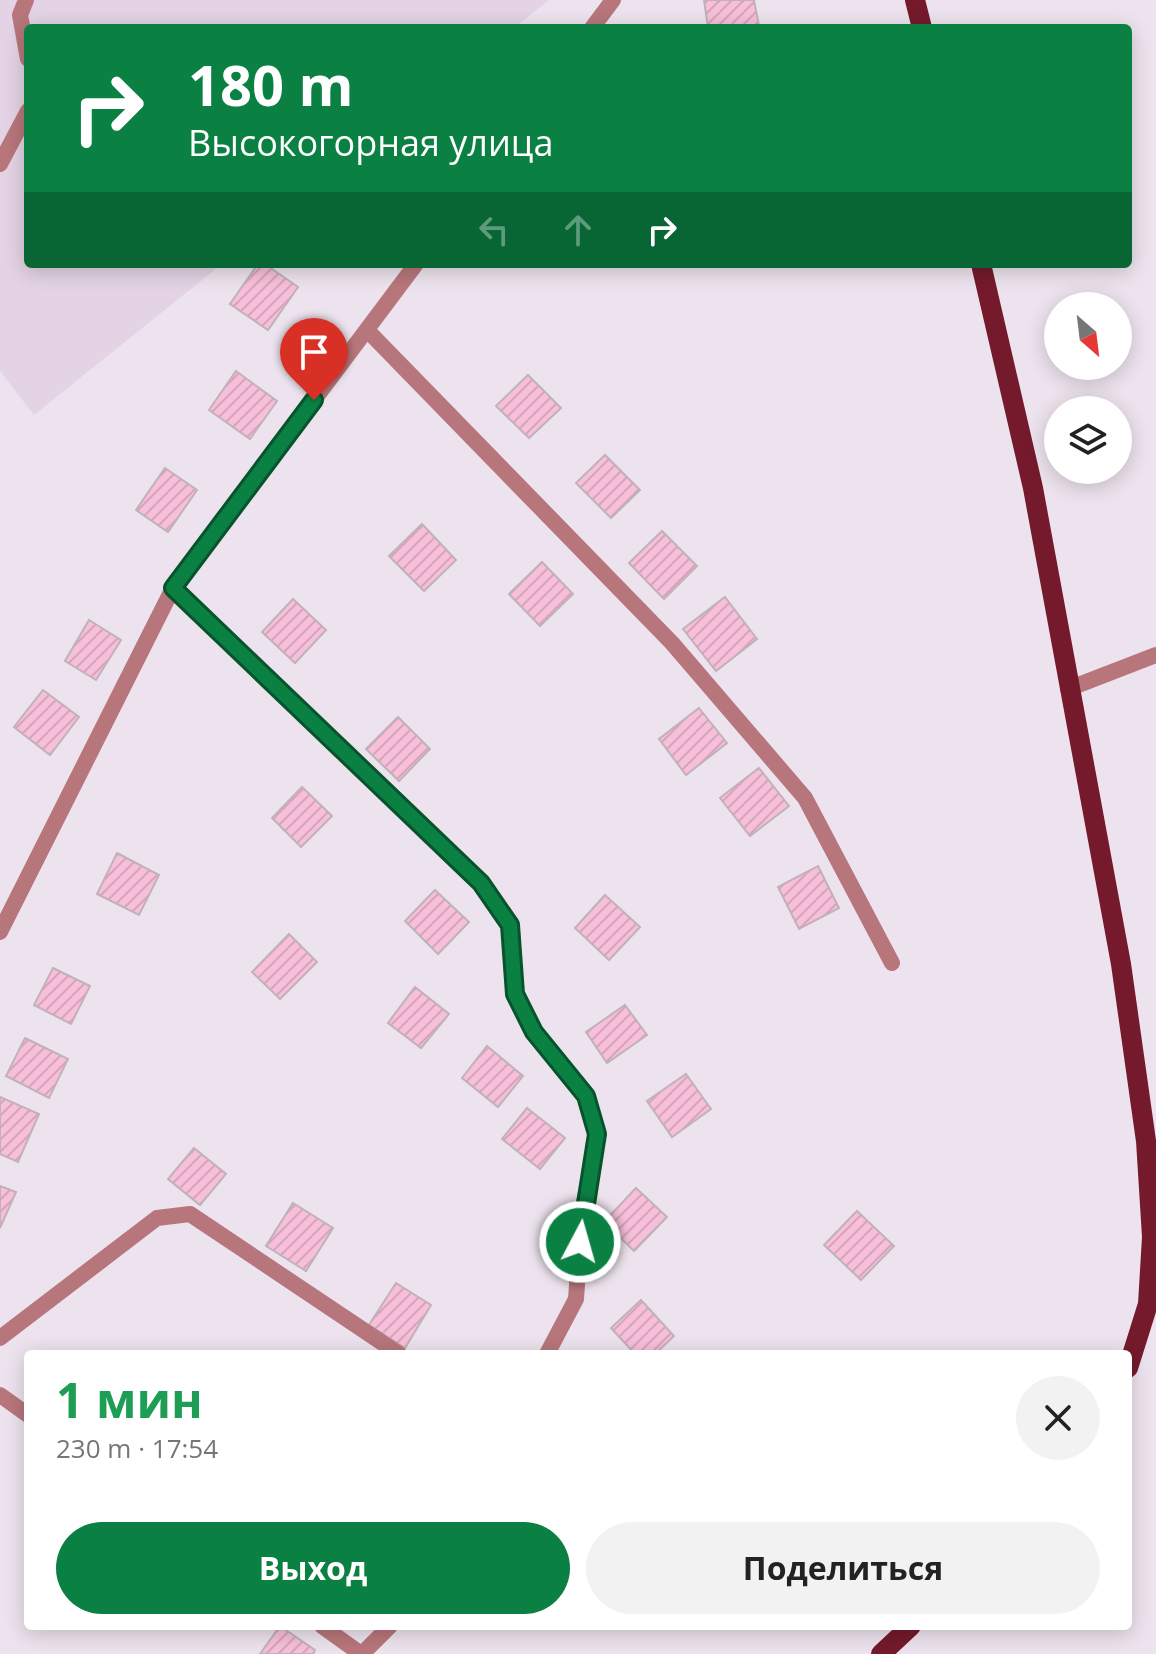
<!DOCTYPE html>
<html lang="ru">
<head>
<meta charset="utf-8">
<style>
	body { margin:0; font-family:"Open Sans",sans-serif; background:#f2f2f2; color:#222; height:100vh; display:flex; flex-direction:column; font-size:30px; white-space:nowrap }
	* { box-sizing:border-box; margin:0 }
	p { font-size:26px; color:#767676 }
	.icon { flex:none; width:44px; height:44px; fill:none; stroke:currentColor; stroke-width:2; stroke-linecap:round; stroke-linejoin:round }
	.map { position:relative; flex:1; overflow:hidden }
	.details { position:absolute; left:24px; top:1350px; width:1108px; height:280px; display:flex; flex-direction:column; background:#fff; border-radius:8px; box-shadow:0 4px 20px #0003 }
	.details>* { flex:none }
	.top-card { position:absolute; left:24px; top:24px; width:1108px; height:244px; border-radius:8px; box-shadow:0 4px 20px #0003; background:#0b8043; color:#fff; overflow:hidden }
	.needle { width:52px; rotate:152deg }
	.tools { position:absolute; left:1044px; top:292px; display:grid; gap:16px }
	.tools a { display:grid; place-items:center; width:88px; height:88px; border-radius:50%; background:#fff; box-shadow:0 4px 20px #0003; font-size:40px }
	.pin { position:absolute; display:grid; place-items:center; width:68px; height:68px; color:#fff; margin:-82px -34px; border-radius:50% 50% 50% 0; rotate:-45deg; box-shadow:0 0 8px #0007 }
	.pin .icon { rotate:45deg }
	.me { position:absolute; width:88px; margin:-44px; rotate:6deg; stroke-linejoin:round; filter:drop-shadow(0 0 6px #0008) }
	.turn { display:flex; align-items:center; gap:28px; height:168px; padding:0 32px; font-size:36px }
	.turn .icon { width:104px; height:104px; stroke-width:2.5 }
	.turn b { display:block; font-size:56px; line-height:68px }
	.lanes { display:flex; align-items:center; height:76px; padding:0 32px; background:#0003; justify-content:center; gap:40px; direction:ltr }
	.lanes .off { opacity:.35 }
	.round { display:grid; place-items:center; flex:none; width:84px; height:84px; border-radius:42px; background:#f2f2f2 }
	.summary { display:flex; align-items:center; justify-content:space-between; height:136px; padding:0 32px }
	h1 { font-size:48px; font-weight:700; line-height:60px; color:#1e9e55 }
	.action { display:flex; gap:16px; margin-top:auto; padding:16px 32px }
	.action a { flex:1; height:92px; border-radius:48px; background:#0b8043; color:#fff; font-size:32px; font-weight:700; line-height:92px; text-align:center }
	.action a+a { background:#f2f2f2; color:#222 }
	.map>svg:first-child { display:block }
</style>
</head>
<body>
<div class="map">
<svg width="1156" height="1654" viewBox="0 0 1156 1654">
	<defs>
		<pattern id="building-hatch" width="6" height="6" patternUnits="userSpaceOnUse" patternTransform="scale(2)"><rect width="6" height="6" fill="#f8bfda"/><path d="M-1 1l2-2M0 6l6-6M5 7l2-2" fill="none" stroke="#d5a5bc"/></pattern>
	</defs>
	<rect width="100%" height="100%" fill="#ede3ee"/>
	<polygon fill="#e3d3e4" points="0,0 549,0 514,28 28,28 28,264 222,264 34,415 0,371"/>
	<g fill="url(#building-hatch)" stroke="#c0b2b8" stroke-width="2">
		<polygon points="704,0 754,0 759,26 708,28"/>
		<polygon points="258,264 265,264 298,287 268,330 230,304"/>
		<polygon points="236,371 277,401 250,439 209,410"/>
		<polygon points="528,375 561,408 529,438 496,406"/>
		<polygon points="605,455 640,490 611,518 576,483"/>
		<polygon points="165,468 197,490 168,532 136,510"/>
		<polygon points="422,524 456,560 424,591 389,556"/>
		<polygon points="662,531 697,566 664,599 629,563"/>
		<polygon points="542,562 573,594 540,626 509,594"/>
		<polygon points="725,597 757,639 716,671 683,629"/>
		<polygon points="293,599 326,630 295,663 262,632"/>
		<polygon points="89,620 121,640 96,680 65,661"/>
		<polygon points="43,690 79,717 50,755 14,727"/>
		<polygon points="699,708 727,743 686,775 659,739"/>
		<polygon points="398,717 430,749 399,781 366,749"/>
		<polygon points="759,768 789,806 750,836 720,798"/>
		<polygon points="302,787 332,816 301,847 272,818"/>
		<polygon points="117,853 159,875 139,915 97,894"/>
		<polygon points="818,866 839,908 799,929 778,887"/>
		<polygon points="435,890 469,922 438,954 405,921"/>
		<polygon points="605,895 640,927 609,960 575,928"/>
		<polygon points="289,934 317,962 280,999 252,972"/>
		<polygon points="53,968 90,986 71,1024 34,1005"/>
		<polygon points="415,987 449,1014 421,1048 388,1023"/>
		<polygon points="625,1005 647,1035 607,1063 586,1032"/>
		<polygon points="25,1038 68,1059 49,1098 6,1076"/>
		<polygon points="487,1046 523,1076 498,1107 462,1078"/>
		<polygon points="686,1074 711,1109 672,1137 647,1101"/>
		<polygon points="0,1097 39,1114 18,1162 0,1154"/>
		<polygon points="527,1108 565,1138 540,1169 502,1139"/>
		<polygon points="194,1148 226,1174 200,1205 168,1179"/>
		<polygon points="0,1186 16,1192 0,1228"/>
		<polygon points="636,1188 667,1217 634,1251 604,1222"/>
		<polygon points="293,1203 333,1228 306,1271 266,1246"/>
		<polygon points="857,1211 894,1246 861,1280 824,1245"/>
		<polygon points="396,1283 431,1305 405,1348 369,1325"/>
		<polygon points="641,1300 674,1336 655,1354 635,1354 611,1328"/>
		<polygon points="280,1626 315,1650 313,1654 260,1654"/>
	</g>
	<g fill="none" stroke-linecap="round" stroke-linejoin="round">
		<g stroke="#b7767b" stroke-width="16">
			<polyline points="26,0 20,15 28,59"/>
			<polyline points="0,164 28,111"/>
			<polyline points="1068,689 1156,655"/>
		</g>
		<g stroke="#b7767b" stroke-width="16">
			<polyline points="592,28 613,0"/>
			<polyline points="367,330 672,643 805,798 892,963"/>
			<polyline points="173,588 481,883 510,925 515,994 534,1032 586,1096 597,1134 582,1213 576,1299 547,1354"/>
			<polyline points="0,932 173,588 416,264"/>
			<polyline points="0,1338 157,1218 190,1214 399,1354"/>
			<polyline points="0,1395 28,1415"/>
			<polyline points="322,1626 361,1654"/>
			<polyline points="362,1654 390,1626"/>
		</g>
		<g stroke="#741a2c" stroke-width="20">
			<polyline points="915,0 922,28"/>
			<polyline points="981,264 1033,488 1121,964 1146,1141 1152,1237 1148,1304 1128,1368"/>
			<polyline points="881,1654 911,1626"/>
		</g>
	</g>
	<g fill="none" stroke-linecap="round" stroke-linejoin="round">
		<g stroke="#07532c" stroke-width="20">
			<polyline id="route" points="314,400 173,588 481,883 510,925 515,994 534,1032 586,1096 597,1134 580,1242"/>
		</g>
		<use href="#route" stroke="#0b8043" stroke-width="14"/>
	</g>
</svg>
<div class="tools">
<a><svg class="needle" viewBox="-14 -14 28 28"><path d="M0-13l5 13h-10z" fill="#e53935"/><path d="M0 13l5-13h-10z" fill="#767676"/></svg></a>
<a><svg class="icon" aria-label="layers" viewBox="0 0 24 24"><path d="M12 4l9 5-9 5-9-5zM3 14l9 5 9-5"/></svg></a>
</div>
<div class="pin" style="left:314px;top:400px;background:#d93025"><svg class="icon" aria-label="arrive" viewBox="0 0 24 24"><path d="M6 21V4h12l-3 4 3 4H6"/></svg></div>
<svg class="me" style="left:580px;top:1242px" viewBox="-20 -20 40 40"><circle r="17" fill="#0b8043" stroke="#fff" stroke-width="3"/><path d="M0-11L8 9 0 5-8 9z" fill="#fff"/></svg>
<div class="top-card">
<div class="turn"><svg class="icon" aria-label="right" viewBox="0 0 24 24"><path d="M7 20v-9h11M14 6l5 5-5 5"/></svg><div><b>180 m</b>Высокогорная улица</div></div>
<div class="lanes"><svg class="icon off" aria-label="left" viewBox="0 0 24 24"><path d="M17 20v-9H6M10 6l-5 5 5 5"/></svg><svg class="icon off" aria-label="ahead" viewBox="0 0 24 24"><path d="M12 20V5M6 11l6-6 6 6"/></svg><svg class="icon" aria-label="right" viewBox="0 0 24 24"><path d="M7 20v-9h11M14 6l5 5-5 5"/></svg></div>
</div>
<section class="details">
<div class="summary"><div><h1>1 мин</h1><p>230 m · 17:54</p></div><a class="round"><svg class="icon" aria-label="close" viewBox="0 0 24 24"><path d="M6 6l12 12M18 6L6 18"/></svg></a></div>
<div class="action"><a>Выход</a><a>Поделиться</a></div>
</section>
</div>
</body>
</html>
